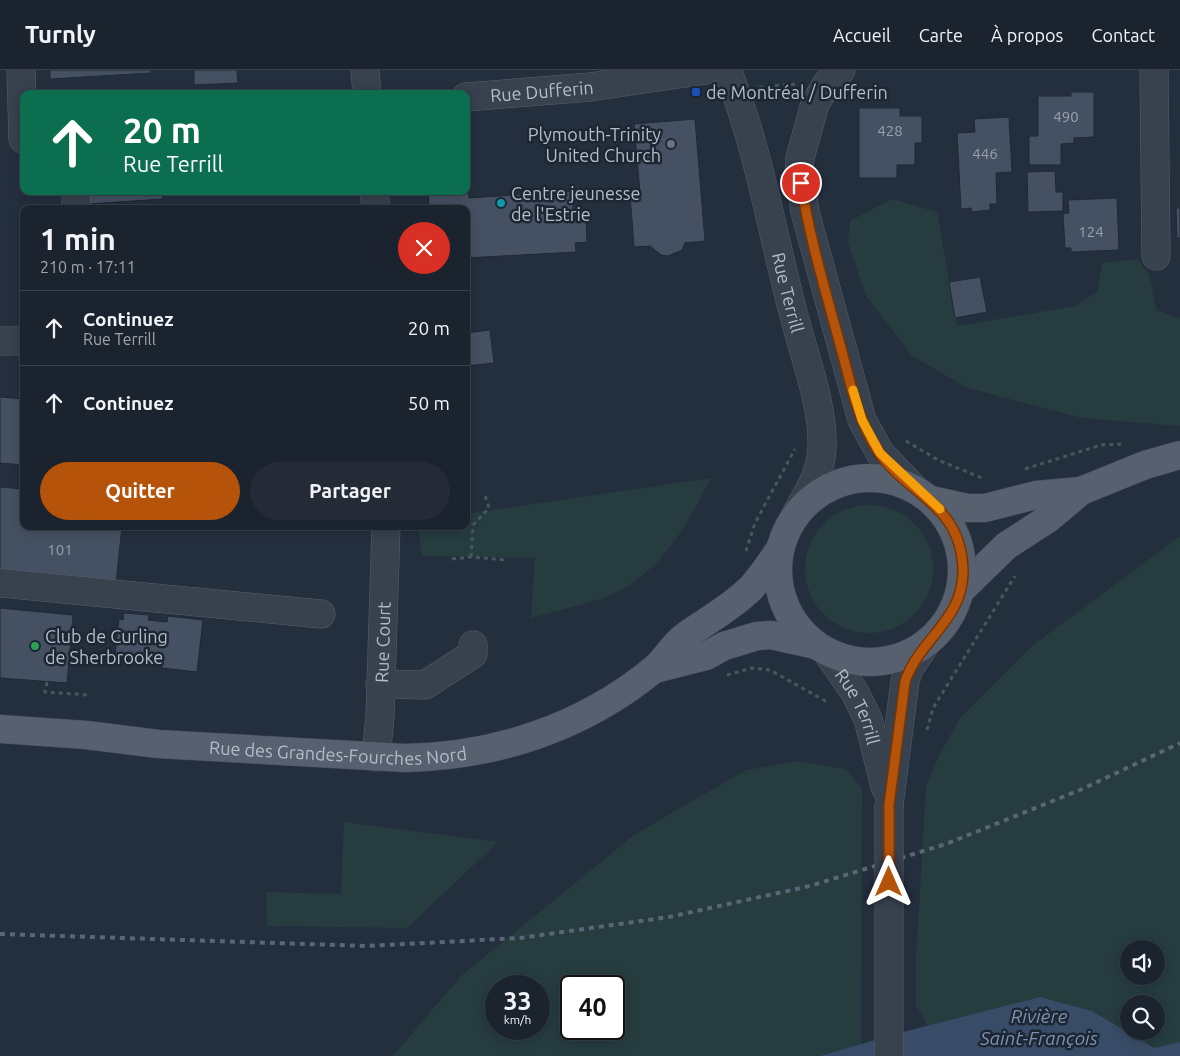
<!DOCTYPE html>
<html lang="fr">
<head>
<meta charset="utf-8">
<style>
	body { margin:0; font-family:Ubuntu,sans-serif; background:#242b36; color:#f1f3f6; height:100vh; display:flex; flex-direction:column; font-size:19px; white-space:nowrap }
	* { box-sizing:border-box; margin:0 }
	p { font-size:16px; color:#a0a4aa }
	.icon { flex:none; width:28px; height:28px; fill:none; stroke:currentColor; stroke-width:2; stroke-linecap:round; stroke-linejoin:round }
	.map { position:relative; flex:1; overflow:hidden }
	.side { position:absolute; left:20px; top:135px; width:450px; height:325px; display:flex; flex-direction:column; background:#1b232e; border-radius:10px; box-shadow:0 2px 12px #0003,0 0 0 1px #39404a }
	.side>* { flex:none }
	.guide { position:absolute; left:20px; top:20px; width:450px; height:105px; border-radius:10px; box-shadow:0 2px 12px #0003,0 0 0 1px #39404a; background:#0b6e4f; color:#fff; overflow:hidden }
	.tools { position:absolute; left:1120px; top:870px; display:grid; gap:10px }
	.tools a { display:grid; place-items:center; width:45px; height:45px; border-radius:50%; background:#1b232e; box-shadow:0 2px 12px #0003,0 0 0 1px #39404a; font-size:25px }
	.speed { position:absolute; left:485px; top:905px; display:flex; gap:10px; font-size:25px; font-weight:700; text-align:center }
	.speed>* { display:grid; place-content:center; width:65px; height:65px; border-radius:50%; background:#1b232e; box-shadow:0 2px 12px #0003,0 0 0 1px #39404a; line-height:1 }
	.speed small { font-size:12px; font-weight:400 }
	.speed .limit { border:2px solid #111; border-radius:8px; background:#fff; color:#111 }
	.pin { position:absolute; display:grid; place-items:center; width:42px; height:42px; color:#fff; margin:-21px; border:2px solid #fff; border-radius:50%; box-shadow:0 1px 5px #0007 }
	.me { position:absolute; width:55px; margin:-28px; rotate:0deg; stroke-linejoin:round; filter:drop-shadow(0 0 4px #0008) }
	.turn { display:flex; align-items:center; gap:18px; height:105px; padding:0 20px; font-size:22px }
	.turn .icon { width:65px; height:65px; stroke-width:2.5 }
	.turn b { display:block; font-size:35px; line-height:42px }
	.round { display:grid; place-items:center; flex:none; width:52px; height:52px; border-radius:26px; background:#242b36 }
	.overview { display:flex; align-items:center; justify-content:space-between; height:85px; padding:0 20px }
	h1 { font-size:30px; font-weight:700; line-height:38px }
	.cta { display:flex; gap:10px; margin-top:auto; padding:10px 20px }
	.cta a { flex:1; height:58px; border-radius:30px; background:#b45309; color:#fff; font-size:20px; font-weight:700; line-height:58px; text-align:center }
	.cta a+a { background:#242b36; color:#f1f3f6 }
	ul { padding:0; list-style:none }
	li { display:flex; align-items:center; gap:15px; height:75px; padding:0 20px; border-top:1px solid #39404a }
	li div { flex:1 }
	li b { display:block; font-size:19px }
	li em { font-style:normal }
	header { display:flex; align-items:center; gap:30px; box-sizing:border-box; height:70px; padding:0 25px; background:#1b232e; border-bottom:1px solid #39404a }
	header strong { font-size:24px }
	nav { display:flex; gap:28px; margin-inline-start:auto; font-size:18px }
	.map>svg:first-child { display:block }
</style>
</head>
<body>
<header>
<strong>Turnly</strong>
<nav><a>Accueil</a><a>Carte</a><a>À propos</a><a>Contact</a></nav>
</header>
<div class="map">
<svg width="1180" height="986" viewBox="0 0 1180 986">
	<rect width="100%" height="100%" fill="#242f3e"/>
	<g fill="#263c3f" fill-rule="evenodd">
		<polygon points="892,129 937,142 957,256 1076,236 1098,221 1102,193 1138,189 1150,206 1156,240 1180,248 1180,356 1082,348 968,318 912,286 866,226 848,173 850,151"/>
		<path d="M711 408C686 455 665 498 615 523 594 533 555 541 531 548L535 488 422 486 418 456H466V444Z"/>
		<circle cx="869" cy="499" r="64"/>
		<path d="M1180 466V972L1154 978 1092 941 1040 927 928 956 916 935V889L926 717 940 683 961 647 1032 576ZM1129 879H1156V906H1129ZM1129 934H1156V961H1129Z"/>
		<path d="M798 691 845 699 862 718 861 975 820 986H393L461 906 634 765 746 700ZM496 916H539V959H496ZM571 916H614V959H571Z"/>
		<polygon points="344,752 498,772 407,858 267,856 266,822 341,824"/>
	</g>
	<polygon fill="#394c67" points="1040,927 1092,941 1154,978 1180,972 1180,986 820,986 899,963"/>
	<g fill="#455162" stroke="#1f2835">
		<polygon points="50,0 151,0 151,3 50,9"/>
		<polygon points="194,0 237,0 238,13 194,15"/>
		<polygon points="1071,22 1094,22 1094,67 1074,68 1074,73 1061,74 1061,95 1029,95 1029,66 1038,66 1038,26 1071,26"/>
		<polygon points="859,38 900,38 900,46 922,46 922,73 915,73 915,95 897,95 897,108 859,108"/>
		<polygon points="1009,47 1012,102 996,103 997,134 990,134 990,140 972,142 971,138 961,139 957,63 975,62 974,49"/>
		<polygon points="695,49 705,171 685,173 682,180 668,186 661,185 650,176 634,177 630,124 640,123 634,54"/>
		<polygon points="466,87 469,128 572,121 574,150 586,149 587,172 575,173 576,182 466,188 466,139 429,139 428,121 466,121"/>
		<polygon points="1055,101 1056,122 1063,122 1063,141 1028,142 1027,102"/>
		<polygon points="88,121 162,121 163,129 88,134"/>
		<polygon points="1117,128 1119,180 1071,182 1071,178 1065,178 1063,144 1069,143 1068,130"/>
		<polygon points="1176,138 1180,138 1180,168 1177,168"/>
		<polygon points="980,207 987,242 955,248 949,212"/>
		<polygon points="490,260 494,293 466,296 466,263"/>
		<polygon points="0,327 24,329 24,395 0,393"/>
		<polygon points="0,417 24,419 24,456 122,456 116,514 0,503"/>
		<polygon points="0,538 73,545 67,613 0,608"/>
		<polygon points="124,543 149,545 148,550 167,552 168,546 203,550 197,602 162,598 162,590 115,585 119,549 123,550"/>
	</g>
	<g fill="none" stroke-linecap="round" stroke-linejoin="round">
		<g stroke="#565f6c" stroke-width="29">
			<g id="minor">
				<polyline points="21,0 23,69"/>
				<polyline points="365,0 367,24"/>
				<path id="s1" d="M727 0C758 76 771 158 792 238 802 280 824 335 822 378 821 403 808 423 796 444"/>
				<polyline points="841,0 828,12 815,34 800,88 799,102 805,142 862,350 880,383 916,420"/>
				<polyline points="1154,0 1156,186"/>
				<path id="s2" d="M466 27 590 17 706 0"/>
				<polyline points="76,121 76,139"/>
				<polyline points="374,121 376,139"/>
				<polyline points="0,271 24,271"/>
				<polyline points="0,513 321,544"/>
				<path id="s3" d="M826 581 854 621 868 649 885 717"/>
				<polyline points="380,614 425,615 473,584 473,575"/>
				<path id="s4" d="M376 687 380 646 386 456"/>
				<polyline points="889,735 905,611 909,599 927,572"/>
			</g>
		</g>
		<g stroke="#414a57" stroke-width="29">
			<g id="major">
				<circle cx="870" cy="500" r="92"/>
				<polyline points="931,430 967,438 985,438 1036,425 1081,421 1145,395 1180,385"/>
				<polyline points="960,521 1006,476 1049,448 1081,421"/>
				<polyline points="655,599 706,586 724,576 757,566 771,565 816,575"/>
				<path id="s5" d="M0 659 86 665 158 674 405 688C496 686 582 658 653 600 665 591 672 576 684 567 706 551 731 538 751 518 762 506 771 492 780 479"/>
			</g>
		</g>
		<g stroke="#44595c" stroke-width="3" stroke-dasharray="4 4" stroke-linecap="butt">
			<polyline points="759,17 798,14"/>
			<polyline points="906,371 938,390 985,409"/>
			<polyline points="1025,399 1101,375 1125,374"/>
			<polyline points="746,481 755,453 795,379"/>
			<polyline points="471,487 473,455 489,438 484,422"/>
			<polyline points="452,489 471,487 506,490"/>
			<polyline points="727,605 752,598 770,600 829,633"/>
			<polyline points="47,612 45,622 88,625"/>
			<polyline points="927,660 933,638 1015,506"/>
		</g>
		<use href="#minor" stroke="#38414e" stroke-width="28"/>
		<use href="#major" stroke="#56606e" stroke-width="28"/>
		<polyline stroke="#5a6575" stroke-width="4" stroke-dasharray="5 5" stroke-linecap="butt" points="0,864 367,876 520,868 669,847 810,816 946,774 1080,720 1180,673"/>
		<g stroke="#565f6c" stroke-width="29" stroke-linecap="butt">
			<polyline id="minor-bridge" points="889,986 889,735"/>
		</g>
		<use href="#minor-bridge" stroke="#38414e" stroke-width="28"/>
	</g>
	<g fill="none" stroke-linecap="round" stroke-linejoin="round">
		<g stroke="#753606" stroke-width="12">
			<path id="route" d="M801 113C809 165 824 216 838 267 849 306 856 347 878 381 909 427 961 433 963 500 964 550 919 569 905 612L889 735V812"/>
		</g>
		<use href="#route" stroke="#b45309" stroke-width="9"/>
		<polyline stroke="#f59e0b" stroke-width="9" points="853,320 862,350 880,383 940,439"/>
	</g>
	<rect fill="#1a4fb4" stroke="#1d2633" stroke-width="2" x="691" y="17" width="10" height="10" rx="2.5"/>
	<circle fill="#6b7280" stroke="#1d2633" stroke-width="2" cx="671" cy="74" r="5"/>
	<circle fill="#0f9aa8" stroke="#1d2633" stroke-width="2" cx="501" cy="133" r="5"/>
	<circle fill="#2e9e5b" stroke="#1d2633" stroke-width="2" cx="35" cy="576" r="5"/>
	<g text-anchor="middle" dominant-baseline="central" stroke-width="5" stroke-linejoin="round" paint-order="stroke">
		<g font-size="15" fill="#98a1af">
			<text x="1066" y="46">490</text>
			<text x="890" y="60">428</text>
			<text x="985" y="83">446</text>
			<text x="1091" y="161">124</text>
			<text x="60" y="479">101</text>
		</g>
		<g font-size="18" fill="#b4bcc9" stroke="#1d2633">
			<text stroke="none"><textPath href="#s2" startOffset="76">Rue Dufferin</textPath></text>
			<text stroke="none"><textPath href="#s1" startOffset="231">Rue Terrill</textPath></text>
			<text stroke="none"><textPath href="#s4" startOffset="115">Rue Court</textPath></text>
			<text stroke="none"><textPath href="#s3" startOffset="65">Rue Terrill</textPath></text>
			<text stroke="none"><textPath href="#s5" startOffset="339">Rue des Grandes-Fourches Nord</textPath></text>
		</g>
		<g font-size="18" fill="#b4bcc9" stroke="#1d2633" text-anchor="start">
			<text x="706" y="22">de Montréal / Dufferin</text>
			<text x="661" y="64" text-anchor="end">Plymouth-Trinity<tspan x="661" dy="21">United Church</tspan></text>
			<text x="511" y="123">Centre jeunesse<tspan x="511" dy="21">de l'Estrie</tspan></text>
			<text x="45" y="566">Club de Curling<tspan x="45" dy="21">de Sherbrooke</tspan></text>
		</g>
		<g font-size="19" font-style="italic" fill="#7c92b1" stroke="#1d2633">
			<text x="1039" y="946">Rivière<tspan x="1039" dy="22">Saint-François</tspan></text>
		</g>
	</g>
</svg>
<div class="tools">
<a><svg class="icon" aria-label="sound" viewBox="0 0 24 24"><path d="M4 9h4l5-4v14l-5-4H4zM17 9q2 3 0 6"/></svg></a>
<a><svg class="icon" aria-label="search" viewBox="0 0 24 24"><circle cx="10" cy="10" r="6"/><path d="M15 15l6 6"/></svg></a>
</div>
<div class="speed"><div>33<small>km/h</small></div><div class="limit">40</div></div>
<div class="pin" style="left:801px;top:113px;background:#d93025"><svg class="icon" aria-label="arrive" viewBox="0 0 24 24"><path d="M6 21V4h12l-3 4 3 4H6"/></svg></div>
<svg class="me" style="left:889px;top:812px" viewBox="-20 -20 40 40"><path d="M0-17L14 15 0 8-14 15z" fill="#b45309" stroke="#fff" stroke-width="4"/></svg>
<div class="guide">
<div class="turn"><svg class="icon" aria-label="ahead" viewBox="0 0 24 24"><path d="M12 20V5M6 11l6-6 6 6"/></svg><div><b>20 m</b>Rue Terrill</div></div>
</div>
<section class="side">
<div class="overview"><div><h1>1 min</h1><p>210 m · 17:11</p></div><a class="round" style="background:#d93025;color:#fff"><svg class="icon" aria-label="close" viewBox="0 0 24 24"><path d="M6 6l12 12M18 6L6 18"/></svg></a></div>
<ul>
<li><svg class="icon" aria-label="ahead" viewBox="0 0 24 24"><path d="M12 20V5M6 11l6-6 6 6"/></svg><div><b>Continuez</b><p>Rue Terrill</p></div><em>20 m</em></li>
<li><svg class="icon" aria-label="ahead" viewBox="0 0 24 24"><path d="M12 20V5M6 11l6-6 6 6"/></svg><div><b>Continuez</b></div><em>50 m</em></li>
</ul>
<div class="cta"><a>Quitter</a><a>Partager</a></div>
</section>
</div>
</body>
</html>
